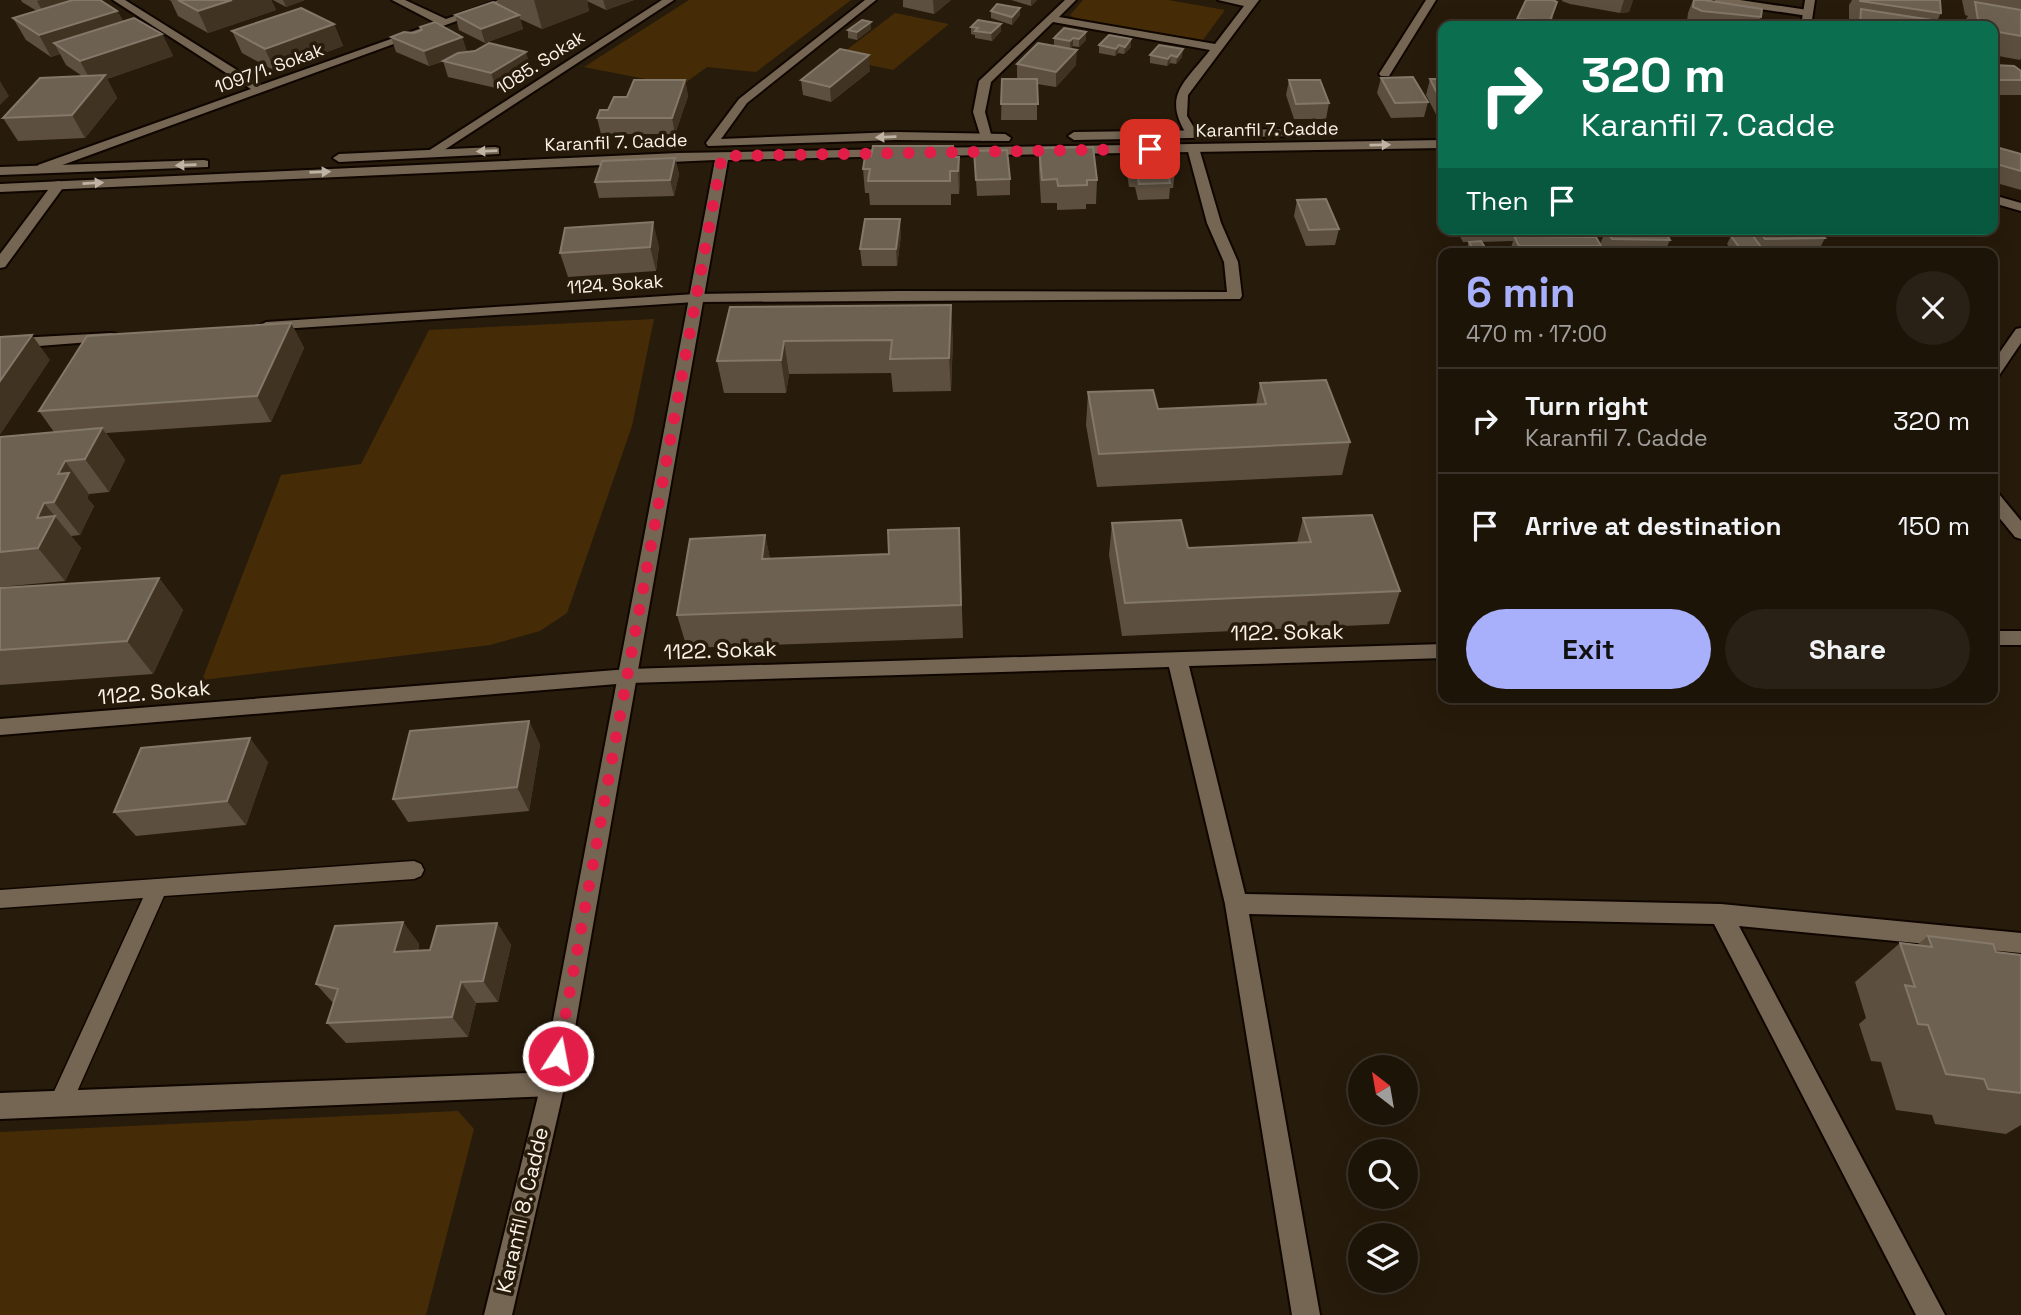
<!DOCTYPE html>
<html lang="en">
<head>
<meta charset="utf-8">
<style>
	body { margin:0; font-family:"Space Grotesk",sans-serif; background:#2a2116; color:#f1f3f6; height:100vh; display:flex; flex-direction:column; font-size:26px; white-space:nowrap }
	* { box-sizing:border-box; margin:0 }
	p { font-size:23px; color:#a09e9c }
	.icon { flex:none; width:38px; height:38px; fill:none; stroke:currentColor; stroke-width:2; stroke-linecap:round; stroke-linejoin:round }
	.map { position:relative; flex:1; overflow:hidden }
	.panel { position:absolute; left:1438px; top:248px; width:560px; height:455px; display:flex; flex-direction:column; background:#1d1408; border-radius:14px; box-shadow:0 7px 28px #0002,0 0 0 2px #3b3329 }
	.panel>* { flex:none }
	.banner { position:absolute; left:1438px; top:21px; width:560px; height:214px; border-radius:14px; box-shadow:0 7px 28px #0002,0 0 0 2px #3b3329; background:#0b6e4f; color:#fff; overflow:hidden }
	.needle { width:46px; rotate:329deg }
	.controls { position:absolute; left:1348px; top:1055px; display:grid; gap:14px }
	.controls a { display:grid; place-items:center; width:70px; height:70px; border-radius:50%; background:#1d1408; box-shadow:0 7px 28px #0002,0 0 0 2px #3b3329; font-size:35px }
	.pin { position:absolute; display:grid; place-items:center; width:60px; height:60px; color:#fff; margin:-30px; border-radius:14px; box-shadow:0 4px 10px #0006 }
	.me { position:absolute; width:77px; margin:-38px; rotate:11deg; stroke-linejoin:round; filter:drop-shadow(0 0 5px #0008) }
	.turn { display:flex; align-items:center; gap:24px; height:147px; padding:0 28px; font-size:32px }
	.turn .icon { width:91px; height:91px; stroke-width:2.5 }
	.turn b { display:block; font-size:49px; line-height:60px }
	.then { display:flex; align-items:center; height:66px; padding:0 28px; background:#0003; gap:14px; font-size:26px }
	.round { display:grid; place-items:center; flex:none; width:74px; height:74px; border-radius:37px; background:#2a2116 }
	.head { display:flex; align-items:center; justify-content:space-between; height:119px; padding:0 28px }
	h1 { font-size:42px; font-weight:700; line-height:52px; color:#a8b0fc }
	.cta { display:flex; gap:14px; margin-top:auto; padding:14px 28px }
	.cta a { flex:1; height:80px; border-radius:42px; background:#a8b0fc; color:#111; font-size:28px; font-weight:700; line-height:80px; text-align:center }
	.cta a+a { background:#2a2116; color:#f1f3f6 }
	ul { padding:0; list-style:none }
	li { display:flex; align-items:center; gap:21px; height:105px; padding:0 28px; border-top:2px solid #3b3329 }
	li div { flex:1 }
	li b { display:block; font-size:26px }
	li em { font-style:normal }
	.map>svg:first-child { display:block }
</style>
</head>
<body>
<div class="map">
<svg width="2021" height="1315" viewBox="0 0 2021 1315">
	<rect width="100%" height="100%" fill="#271b0b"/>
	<g fill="#452c07">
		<polygon points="689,0 851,0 756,72 707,67 681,86 584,67"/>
		<polygon points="1083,0 1168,0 1225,10 1203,40 1077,20 1070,15"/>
		<polygon points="895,13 949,24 893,70 836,58"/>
		<polygon points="654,319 632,426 567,613 540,631 490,645 202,680 281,475 361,464 429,330"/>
		<polygon points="458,1111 474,1129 426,1315 0,1315 0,1132"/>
	</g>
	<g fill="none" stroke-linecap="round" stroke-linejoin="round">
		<g stroke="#100600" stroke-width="3">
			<polygon id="service" points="414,861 421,864 424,870 421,876 414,879 164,896 68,1112 60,1115 52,1112 49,1104 52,1096 143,898 0,908 0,890"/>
		</g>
		<g stroke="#100600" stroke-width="4">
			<g id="minor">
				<polygon points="113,0 125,0 261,85 436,23 392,0 405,0 446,19 499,0 514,0 46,171 38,171 38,165 251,89"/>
				<polygon points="662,0 674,0 435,156 427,156 425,153"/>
				<path d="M1065 0H1076L1059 17 1215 44 1244 6 1218 0H1259L1188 95 1187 116 1198 134 1196 137H1188C1161 95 1185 83 1210 50L1053 22 991 82 985 112 992 138 982 141 973 112 979 81Z"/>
				<polygon points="1426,0 1436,0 1389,76 1381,76 1379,74"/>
				<polygon points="1714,0 1740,0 1808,10 1813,13 1808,16 1719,3"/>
				<polygon points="1193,144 1199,148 1221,223 1238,262 1242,296 1240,299 695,302 266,330 259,326 266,322 695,294 899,291 1227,292 1224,262 1207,223 1187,148"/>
				<polygon points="59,181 65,185 5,267 0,268 0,254 54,182"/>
				<polygon points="2021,328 2021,343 1998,377 1993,379 1993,362 2016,329"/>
				<polygon points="111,333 116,334 118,337 116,340 0,349 0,339"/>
				<polygon points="1993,492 1999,494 2021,521 2021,539 2015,537 1993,510"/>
				<rect x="1993" y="631" width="28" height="14"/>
				<polygon points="1444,644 1444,658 1189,666 1245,894 1721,904 2021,933 2021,953 1739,926 1945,1315 1916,1315 1714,924 1249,914 1320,1315 1292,1315 1225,904 1169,667 629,683 0,735 0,719 629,669"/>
				<polygon points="553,1072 562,1075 565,1084 562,1093 553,1096 0,1119 0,1093"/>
			</g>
		</g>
		<g stroke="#100600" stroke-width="4">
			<g id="tertiary">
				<polygon points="865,0 876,0 747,103 721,139 896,132 1005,134 1011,138 1009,141 896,140 708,146 706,143 739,99"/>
				<polygon points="1805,0 1815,0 1811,26 1801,26"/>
				<polygon points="1296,129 1300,130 1300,136 1074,140 1068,136 1074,132"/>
				<polygon points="1444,140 1444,148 928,156 922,152 928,148"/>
				<polygon points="495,147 499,148 499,154 339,162 333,158 339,154"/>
				<polygon points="898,149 904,153 902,156 728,160 565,1084 512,1315 484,1315 541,1084 715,160 0,192 0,184 678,153"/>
				<polygon points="204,160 208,161 208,167 0,175 0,167"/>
				<polygon points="1993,195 2021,203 2021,211 1993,203"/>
			</g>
		</g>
		<use href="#service" fill="#756654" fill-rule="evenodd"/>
		<use href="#minor" fill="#756654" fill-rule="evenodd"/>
		<use href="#tertiary" fill="#756654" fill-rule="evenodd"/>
	</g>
	<g fill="#5c4f3f">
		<polygon points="21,0 100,0 117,11 123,21 162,34 173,56 107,79 117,98 85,138 18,141 3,118 82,76 66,65 60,54 51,57 26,40 13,18 37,11 22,2"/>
		<polygon points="169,0 271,0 276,10 208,33 178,16 171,1"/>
		<polygon points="273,0 305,0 286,7"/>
		<polygon points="497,0 634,0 606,10 587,1 589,11 542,29 520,19 523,29 485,43 459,30 455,15 498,4"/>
		<polygon points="903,0 951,0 934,14 903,7"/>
		<polygon points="1011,0 1037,0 1031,6"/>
		<polygon points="1562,0 1633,0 1629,12 1620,13 1570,4 1562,1"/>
		<polygon points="1693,0 1761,17 1757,26 1696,26 1687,21 1688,13"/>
		<polygon points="1852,0 1940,0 1941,13 1937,21 1945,26 1853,26 1854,23 1849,23 1849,5"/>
		<polygon points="1962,0 2021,0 2021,58 2020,60 1993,55 1993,26 1964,26 1963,24 1968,16 1965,15"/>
		<polygon points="991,11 1020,15 1012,25 991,18"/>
		<polygon points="1553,17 1549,26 1515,26 1517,19"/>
		<polygon points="334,24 343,46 275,71 242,53 232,31"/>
		<polygon points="1001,24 1001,31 992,41 975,38 975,35 971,34 971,27"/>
		<polygon points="1064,28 1086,40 1079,47 1073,46 1070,49 1054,46 1054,38"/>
		<polygon points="871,29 857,40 848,38 848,30"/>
		<polygon points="1109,35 1131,47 1124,54 1118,53 1115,56 1099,53 1099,45"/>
		<polygon points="391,37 462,37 467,52 531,67 496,88 448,77 443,61 444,61 429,66 396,52"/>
		<polygon points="1159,45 1182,57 1176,64 1170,63 1167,66 1150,63 1150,55"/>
		<polygon points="1017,64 1076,65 1056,87 1037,84 1037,120 1001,120 1002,79 1017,79"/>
		<polygon points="1993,65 2021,71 2021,95 1993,95"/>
		<polygon points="870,71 831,102 803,95 801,80"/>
		<polygon points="1381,78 1428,102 1424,117 1391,118 1377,93"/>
		<polygon points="1430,79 1444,79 1444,120 1439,120 1426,95"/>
		<polygon points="685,80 688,96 675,134 601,134 597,118 627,97"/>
		<polygon points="1289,80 1329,103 1326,119 1294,119 1286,95"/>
		<polygon points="953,146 954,157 959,157 960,181 959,194 951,194 951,205 870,205 869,193 865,193 863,169 871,156"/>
		<polygon points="1039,148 1097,180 1096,204 1086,204 1086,209 1057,210 1057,203 1041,203 1039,171"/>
		<polygon points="974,151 1010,179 1010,195 977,196"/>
		<polygon points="1132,151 1165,159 1175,172 1173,188 1170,188 1169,199 1138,200 1135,187 1129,187 1127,174 1128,158 1131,158"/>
		<polygon points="1993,151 2021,154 2021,190 1993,182"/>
		<polygon points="675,158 679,174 674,196 599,198 595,182"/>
		<polygon points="1297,200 1339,229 1335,245 1306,246 1294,216"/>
		<polygon points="1456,229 1586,229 1585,232 1588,237 1600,244 1606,230 1674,229 1672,234 1668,238 1670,240 1664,254 1604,254 1601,248 1598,254 1509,254 1513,241 1481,242 1489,254 1468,254 1466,250 1469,242 1463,242"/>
		<polygon points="1756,229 1817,229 1825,238 1817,254 1734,254 1727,244 1731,236 1753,236"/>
		<polygon points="901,235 897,266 862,266 860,249"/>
		<polygon points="659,246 656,271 568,277 560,253"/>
		<polygon points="730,307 953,337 951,391 893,392 891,373 789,374 786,393 724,393 717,361"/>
		<polygon points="291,323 304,348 271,422 106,433 125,460 109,492 89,494 87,498 94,506 80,535 71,536 81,548 65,581 0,587 0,437 54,432 39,411"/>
		<polygon points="1260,383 1350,442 1342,475 1097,487 1086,425 1088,392 1158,409 1256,405"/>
		<polygon points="1303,518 1400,591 1389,624 1122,636 1109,555 1112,523 1188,548 1297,543"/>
		<polygon points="959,528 963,638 687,648 677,615 765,535 770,559 889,554"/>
		<polygon points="159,578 183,610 153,674 0,685 0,588"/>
		<polygon points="529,721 540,745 529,811 408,822 393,799"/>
		<polygon points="268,762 246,825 136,836 114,812"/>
		<polygon points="403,922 419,944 418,951 430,950 497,923 511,945 498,1002 476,1003 468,1037 346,1043 327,1023 333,1003 316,984"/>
		<polygon points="1928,936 1996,952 2021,955 2021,1125 2006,1134 1935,1124 1932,1115 1896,1110 1881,1062 1871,1061 1859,1024 1866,1018 1855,982 1900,943 1917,945"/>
	</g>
	<g fill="#403322">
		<polygon points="41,0 92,0 45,16 37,1"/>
		<polygon points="232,0 271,0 276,10 208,33 198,11"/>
		<polygon points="283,0 305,0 286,7"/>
		<polygon points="534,0 587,0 589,11 542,29"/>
		<polygon points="603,0 634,0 606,10"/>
		<polygon points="933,0 951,0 934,14"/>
		<polygon points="1031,0 1037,0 1031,6"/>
		<polygon points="1624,0 1633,0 1629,12 1620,13"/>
		<polygon points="1020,8 1020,15 1012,25 1012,17"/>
		<polygon points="117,11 129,32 54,43 60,54 51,57 39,35"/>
		<polygon points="519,15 523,29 485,43 481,29"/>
		<polygon points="871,22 871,29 857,40 857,32"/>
		<polygon points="334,24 343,46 275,71 265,49"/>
		<polygon points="1001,24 1001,31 992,41 991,33"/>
		<polygon points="1086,32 1086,40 1079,47 1079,39"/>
		<polygon points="162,34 173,56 107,79 117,98 85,138 72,115 92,83 80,61"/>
		<polygon points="462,37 467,52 429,66 424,51"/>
		<polygon points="1073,38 1073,46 1070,49 1070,41"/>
		<polygon points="1131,39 1131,47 1124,54 1125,47"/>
		<polygon points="1119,45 1118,53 1115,56 1116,49"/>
		<polygon points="1183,49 1182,57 1176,64 1177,57"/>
		<polygon points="1077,50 1076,65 1056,87 1056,72"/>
		<polygon points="526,52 531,67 496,88 491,73"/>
		<polygon points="869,55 870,71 831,102 830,87"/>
		<polygon points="1171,55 1170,63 1167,66 1168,59"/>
		<polygon points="685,80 688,96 675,134 672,118"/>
		<polygon points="0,81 9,96 0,105"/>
		<polygon points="959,157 960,181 959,194 958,171"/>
		<polygon points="675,158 679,174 674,196 670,180"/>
		<polygon points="900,219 901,235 897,266 896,249"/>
		<polygon points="653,222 659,246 656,271 650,247"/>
		<polygon points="1668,229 1674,229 1672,234 1666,240 1664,240"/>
		<polygon points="951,305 953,337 951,391 949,358"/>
		<polygon points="291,323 304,348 271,422 257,396"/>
		<polygon points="32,335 50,360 0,435 0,381"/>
		<polygon points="784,341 789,374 786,393 781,360"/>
		<polygon points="102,428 125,460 109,492 85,459"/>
		<polygon points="65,461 89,494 87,498 94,506 80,535 54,502 58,474"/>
		<polygon points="44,503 81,548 65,581 38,548 37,518"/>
		<polygon points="765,535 772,568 762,559"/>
		<polygon points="159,578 183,610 153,674 127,641"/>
		<polygon points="529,721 540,745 529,811 517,787"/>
		<polygon points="250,738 268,762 246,825 227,801"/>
		<polygon points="403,922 419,944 411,973 394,952"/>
		<polygon points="497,923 511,945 498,1002 483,981"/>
		<polygon points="461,982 476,1003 468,1037 452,1017"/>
	</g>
	<g fill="#6d6151" stroke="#837869" stroke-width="2">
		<polygon points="73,0 100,0 117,11 39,35 13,18"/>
		<polygon points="178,0 232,0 198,11"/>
		<polygon points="1526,0 1553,0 1557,2 1550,21 1517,19"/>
		<polygon points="1694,0 1704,0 1762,9 1761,17 1702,11 1693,7"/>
		<polygon points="1860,0 1940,0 1941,13 1860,1"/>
		<polygon points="493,2 519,15 481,29 455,15"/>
		<polygon points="1975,2 2021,10 2021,36 1993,31 1993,26 1979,26"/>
		<polygon points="997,4 1020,8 1012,17 991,11"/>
		<polygon points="301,8 334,24 265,49 232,31"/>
		<polygon points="1861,9 1944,22 1945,26 1860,26"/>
		<polygon points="134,18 162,34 80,61 54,43"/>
		<polygon points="862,20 871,22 857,32 848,30"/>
		<polygon points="978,20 1001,24 991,33 975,31 978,28 971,27"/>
		<polygon points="435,22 462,37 424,51 391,37 404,32 414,33 422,30 420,27"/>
		<polygon points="1064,28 1086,32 1079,39 1073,38 1070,41 1054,38"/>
		<polygon points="1109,35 1131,39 1125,47 1119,45 1116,49 1099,45"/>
		<polygon points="489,43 526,52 491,73 443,61 458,53 475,51"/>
		<polygon points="1038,43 1077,50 1056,72 1017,64"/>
		<polygon points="1159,45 1183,49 1177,57 1171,55 1168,59 1150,55"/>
		<polygon points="840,49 869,55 830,87 801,80"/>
		<polygon points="1993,65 2014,66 2021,71 2021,80 1993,80"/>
		<polygon points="105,75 72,115 3,118 40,78"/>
		<polygon points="1413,77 1428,102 1395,103 1381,78"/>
		<polygon points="1002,79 1037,79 1038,104 1001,104"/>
		<polygon points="1430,79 1444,79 1444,105 1443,105"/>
		<polygon points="634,80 685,80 672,118 597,118 600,110 608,110 614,97 627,97"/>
		<polygon points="1289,80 1320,80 1329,103 1296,104"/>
		<polygon points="873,146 953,146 952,157 959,157 958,171 950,171 950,181 868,181 870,169 863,169 865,156 871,156"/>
		<polygon points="1093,147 1097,180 1087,180 1087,185 1058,186 1057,179 1042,180 1039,148"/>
		<polygon points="1996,147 2021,154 2021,171 1993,163 1993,151"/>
		<polygon points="1007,150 1010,179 976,180 974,151"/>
		<polygon points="1132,151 1163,151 1165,159 1172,159 1175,172 1168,172 1170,183 1139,184 1137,171 1131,171 1128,158 1133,159"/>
		<polygon points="675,158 670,180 595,182 602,161"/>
		<polygon points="1326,199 1339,229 1309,230 1297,200"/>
		<polygon points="865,219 900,219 896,249 860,249"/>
		<polygon points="653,222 650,247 560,253 565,228"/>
		<polygon points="1758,229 1817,229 1825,238 1765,239"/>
		<polygon points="1606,230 1664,230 1670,240 1612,239"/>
		<polygon points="1558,232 1585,232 1588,237 1561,236"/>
		<polygon points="1514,236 1596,237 1601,246 1519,246"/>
		<polygon points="1731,236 1753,236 1761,247 1739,247"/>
		<polygon points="1481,241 1489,254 1476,254 1469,242"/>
		<polygon points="951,305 949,358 890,359 892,340 784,341 781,360 717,361 730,307"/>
		<polygon points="291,323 257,396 39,411 87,336"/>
		<polygon points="32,335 0,381 0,337"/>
		<polygon points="1326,380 1350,442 1099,454 1088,392 1153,390 1158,409 1266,404 1260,383"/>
		<polygon points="102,428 85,459 65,461 58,474 69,473 54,502 44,503 37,518 55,516 38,548 0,552 0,437"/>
		<polygon points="1372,515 1400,591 1125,603 1112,523 1181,520 1188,548 1311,542 1303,518"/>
		<polygon points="959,528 961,605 677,615 690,539 765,535 762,559 889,554 888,530"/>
		<polygon points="159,578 127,641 0,650 0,588"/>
		<polygon points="529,721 517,787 393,799 410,731"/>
		<polygon points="250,738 227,801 114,812 141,748"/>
		<polygon points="403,922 394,952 430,950 437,926 497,923 483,981 461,982 452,1017 327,1023 338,989 316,984 335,926"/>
		<polygon points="1928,936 1993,944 1996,952 2021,955 2021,1093 1988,1089 1984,1079 1946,1074 1928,1025 1918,1024 1905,985 1915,987 1900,943 1932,947"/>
	</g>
	<defs><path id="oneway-solid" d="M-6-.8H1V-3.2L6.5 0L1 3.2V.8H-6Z" transform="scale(1.75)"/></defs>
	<g fill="#bfb3a5">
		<use href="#oneway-solid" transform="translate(886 137) rotate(178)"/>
		<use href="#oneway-solid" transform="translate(1380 145) rotate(-1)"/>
		<use href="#oneway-solid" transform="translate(487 151) rotate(178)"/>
		<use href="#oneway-solid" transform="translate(186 165) rotate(178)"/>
		<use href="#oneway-solid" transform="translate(320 172) rotate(-2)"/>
		<use href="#oneway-solid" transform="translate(93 183) rotate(-3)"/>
	</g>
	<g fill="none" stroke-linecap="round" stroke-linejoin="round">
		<polyline stroke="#e11d48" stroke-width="12" stroke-dasharray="0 21.6" points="558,1056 722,156 1150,149"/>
	</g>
	<g text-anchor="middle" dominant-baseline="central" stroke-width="7" stroke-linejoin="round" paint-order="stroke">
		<g font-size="18" fill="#fbf2e8" stroke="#271b0b">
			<text transform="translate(540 62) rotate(-33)">1085. Sokak</text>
			<text transform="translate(269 68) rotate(-20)">1097/1. Sokak</text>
			<text transform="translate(1267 129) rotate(-1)">Karanfil 7. Cadde</text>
			<text transform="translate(616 142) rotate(-2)">Karanfil 7. Cadde</text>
			<text transform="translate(615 284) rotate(-4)">1124. Sokak</text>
		</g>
		<g font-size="21" fill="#fbf2e8" stroke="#271b0b">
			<text transform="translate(1287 632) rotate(-1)">1122. Sokak</text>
			<text transform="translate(720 650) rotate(-2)">1122. Sokak</text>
			<text transform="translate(154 692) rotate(-5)">1122. Sokak</text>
			<text transform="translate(522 1210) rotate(-77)">Karanfil 8. Cadde</text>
		</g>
	</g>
</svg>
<div class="controls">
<a><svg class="needle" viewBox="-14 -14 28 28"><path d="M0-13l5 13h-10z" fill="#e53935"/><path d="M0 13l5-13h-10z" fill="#a09e9c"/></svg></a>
<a><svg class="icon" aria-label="search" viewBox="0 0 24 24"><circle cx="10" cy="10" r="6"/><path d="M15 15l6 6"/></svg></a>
<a><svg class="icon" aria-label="layers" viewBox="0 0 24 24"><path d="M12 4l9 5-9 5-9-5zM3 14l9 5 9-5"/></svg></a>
</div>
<div class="pin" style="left:1150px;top:149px;background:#d93025"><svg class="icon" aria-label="arrive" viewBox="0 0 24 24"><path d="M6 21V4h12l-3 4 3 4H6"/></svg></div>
<svg class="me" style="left:558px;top:1056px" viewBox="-20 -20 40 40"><circle r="17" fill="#e11d48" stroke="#fff" stroke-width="3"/><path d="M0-11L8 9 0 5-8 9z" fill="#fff"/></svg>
<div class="banner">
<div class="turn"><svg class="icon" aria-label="right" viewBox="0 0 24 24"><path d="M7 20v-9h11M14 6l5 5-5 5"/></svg><div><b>320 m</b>Karanfil 7. Cadde</div></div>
<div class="then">Then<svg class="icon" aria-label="arrive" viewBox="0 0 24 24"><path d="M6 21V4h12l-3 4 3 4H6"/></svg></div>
</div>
<section class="panel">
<div class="head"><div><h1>6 min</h1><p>470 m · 17:00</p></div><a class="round"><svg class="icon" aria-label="close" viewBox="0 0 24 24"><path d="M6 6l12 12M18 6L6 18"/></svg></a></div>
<ul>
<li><svg class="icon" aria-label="right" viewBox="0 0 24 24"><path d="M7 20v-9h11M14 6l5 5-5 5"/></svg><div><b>Turn right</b><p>Karanfil 7. Cadde</p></div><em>320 m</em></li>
<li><svg class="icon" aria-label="arrive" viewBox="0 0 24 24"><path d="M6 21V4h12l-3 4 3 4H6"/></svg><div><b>Arrive at destination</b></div><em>150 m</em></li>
</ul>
<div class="cta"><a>Exit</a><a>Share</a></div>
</section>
</div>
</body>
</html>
